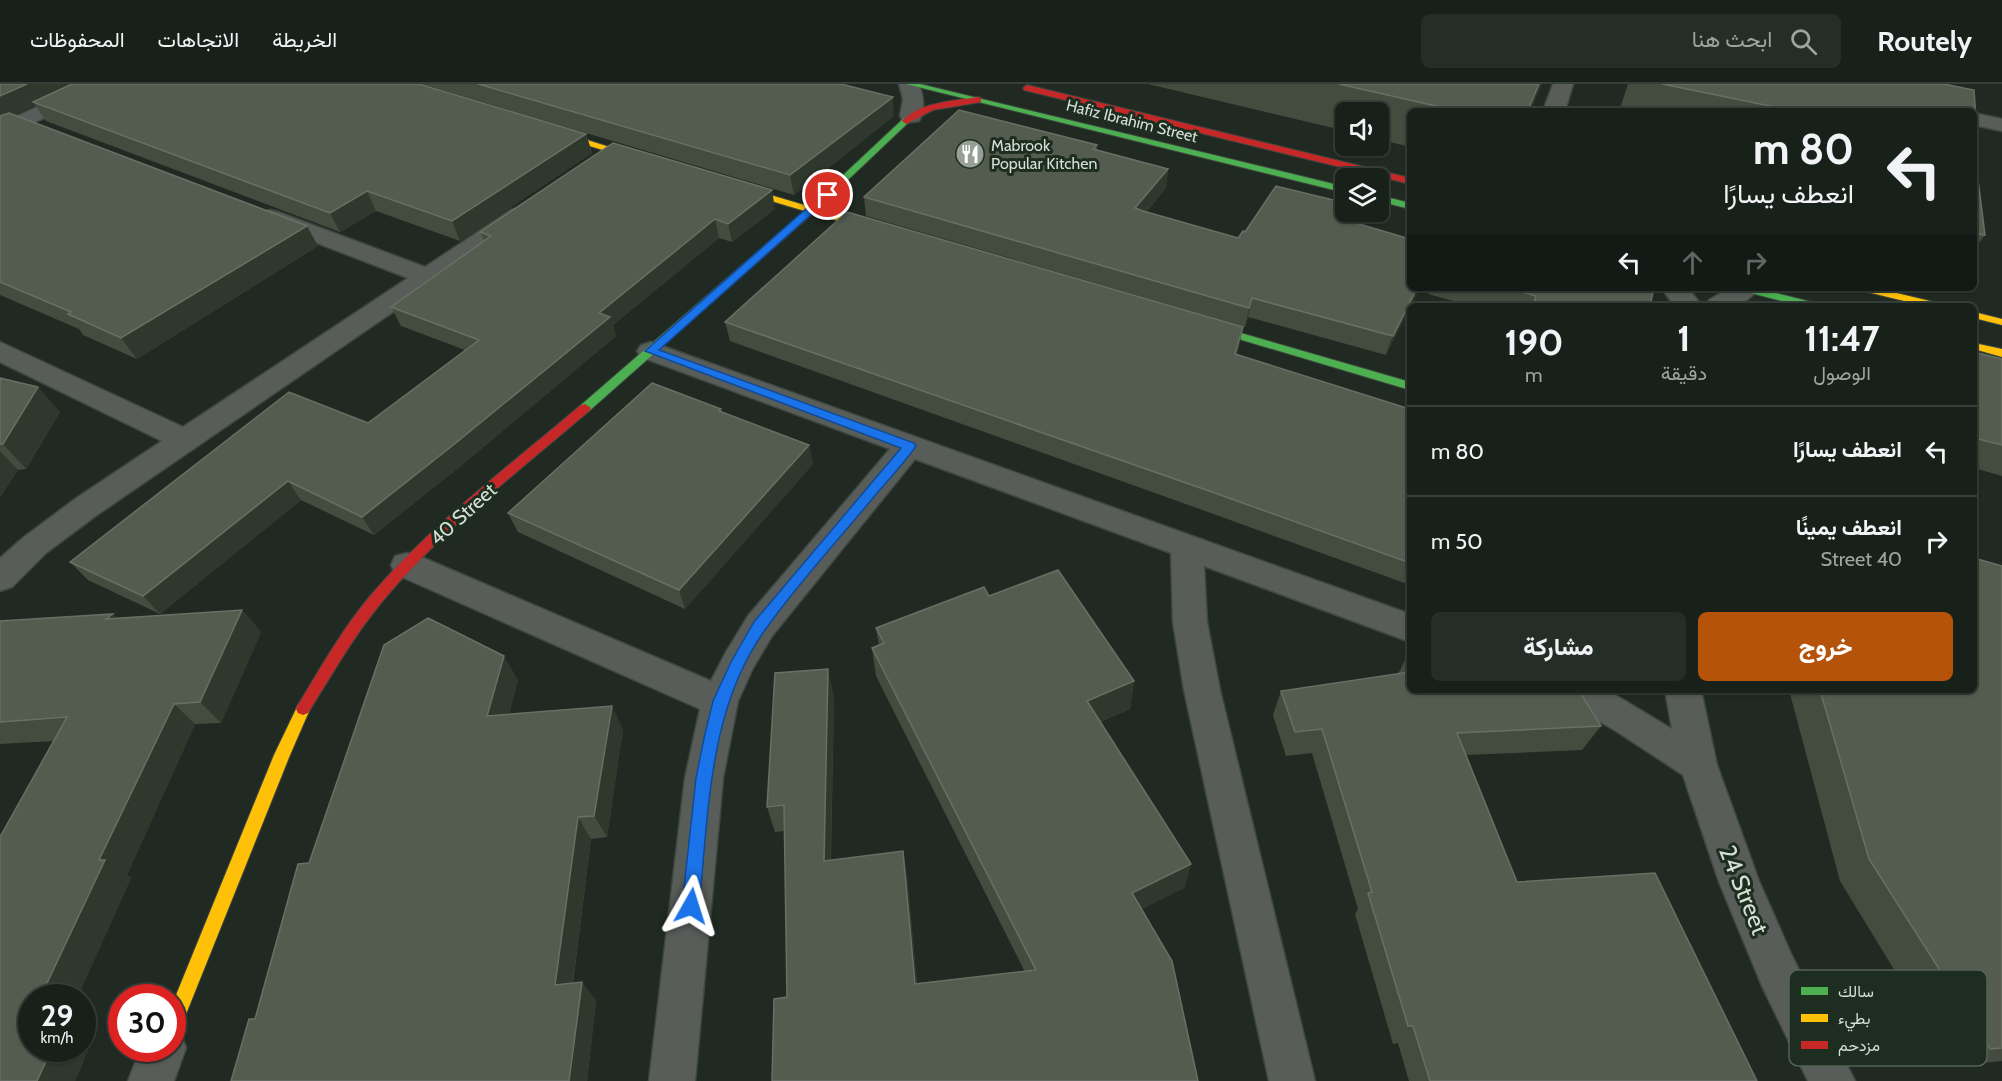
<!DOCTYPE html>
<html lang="ar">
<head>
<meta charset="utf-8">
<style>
	body { margin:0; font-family:Cabin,Vazirmatn,sans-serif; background:#252d27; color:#f1f3f6; direction:rtl; height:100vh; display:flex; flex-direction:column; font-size:22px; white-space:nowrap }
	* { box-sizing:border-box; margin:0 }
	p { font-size:20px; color:#9fa3a2 }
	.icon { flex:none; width:33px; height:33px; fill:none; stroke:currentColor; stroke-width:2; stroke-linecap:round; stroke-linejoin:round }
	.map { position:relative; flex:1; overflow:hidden; direction:ltr }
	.details { position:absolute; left:1407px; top:219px; width:570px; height:390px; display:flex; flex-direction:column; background:#18201a; border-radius:9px; box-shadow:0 2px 4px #0004,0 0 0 2px #363e39; direction:rtl }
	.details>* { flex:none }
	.top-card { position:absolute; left:1407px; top:24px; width:570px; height:183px; border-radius:9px; box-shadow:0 2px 4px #0004,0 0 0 2px #363e39; direction:rtl; background:#18201a; color:#f1f3f6; overflow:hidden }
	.controls { position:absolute; left:1335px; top:18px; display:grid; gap:12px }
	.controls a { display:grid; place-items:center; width:54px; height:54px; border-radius:9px; background:#18201a; box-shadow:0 2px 4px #0004,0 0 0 2px #363e39; font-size:30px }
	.speed { position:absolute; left:18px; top:900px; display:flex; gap:12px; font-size:30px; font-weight:700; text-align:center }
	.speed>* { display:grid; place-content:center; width:78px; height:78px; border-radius:50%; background:#18201a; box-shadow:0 2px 4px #0004,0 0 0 2px #363e39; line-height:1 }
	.speed small { font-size:15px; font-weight:400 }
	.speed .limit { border:9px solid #d22; background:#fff; color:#111 }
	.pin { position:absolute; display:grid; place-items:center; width:51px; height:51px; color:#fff; margin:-26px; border:3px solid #fff; border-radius:50%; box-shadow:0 2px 6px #0007 }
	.me { position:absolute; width:66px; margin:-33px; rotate:6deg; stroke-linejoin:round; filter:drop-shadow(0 0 4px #0008) }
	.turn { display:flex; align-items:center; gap:21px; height:126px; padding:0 24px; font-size:27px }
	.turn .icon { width:78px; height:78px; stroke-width:2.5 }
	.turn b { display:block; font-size:42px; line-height:51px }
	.lanes { display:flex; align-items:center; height:57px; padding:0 24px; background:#0003; justify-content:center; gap:30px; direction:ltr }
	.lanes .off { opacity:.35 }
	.eta { display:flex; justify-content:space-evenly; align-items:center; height:102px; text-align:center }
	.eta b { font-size:36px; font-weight:800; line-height:42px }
	.cta { display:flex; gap:12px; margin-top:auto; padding:12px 24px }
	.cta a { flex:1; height:69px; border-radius:9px; background:#b45309; color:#fff; font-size:24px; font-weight:800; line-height:69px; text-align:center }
	.cta a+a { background:#252d27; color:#f1f3f6 }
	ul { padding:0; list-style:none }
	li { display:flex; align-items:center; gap:18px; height:90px; padding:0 24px; border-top:2px solid #363e39 }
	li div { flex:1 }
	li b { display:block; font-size:22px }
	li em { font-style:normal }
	header { display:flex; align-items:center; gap:36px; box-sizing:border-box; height:84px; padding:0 30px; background:#18201a; border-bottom:2px solid #363e39 }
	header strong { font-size:28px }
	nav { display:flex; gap:33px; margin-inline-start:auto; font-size:21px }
	.search { width:420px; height:54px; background:#252d27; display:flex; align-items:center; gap:15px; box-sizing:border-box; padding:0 21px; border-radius:9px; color:#9fa3a2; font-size:22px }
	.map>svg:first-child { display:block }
</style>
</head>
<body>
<header>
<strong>Routely</strong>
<div class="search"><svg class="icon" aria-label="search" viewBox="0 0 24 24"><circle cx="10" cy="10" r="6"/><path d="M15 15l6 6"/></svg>ابحث هنا</div>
<nav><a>الخريطة</a><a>الاتجاهات</a><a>المحفوظات</a></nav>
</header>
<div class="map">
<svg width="2002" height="997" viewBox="0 0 2002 997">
	<rect width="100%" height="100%" fill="#202a22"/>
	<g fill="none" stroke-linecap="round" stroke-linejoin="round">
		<g stroke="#3e4640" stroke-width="3">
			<g id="street">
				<polygon points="87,0 114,0 111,4 0,54 0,40"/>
				<path d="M899 0H919C923 12 926 25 919 37L911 38 903 37 900 32 903 15Z"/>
				<polygon points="1553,0 1573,0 1565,27 1543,27"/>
				<polygon points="1974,29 2002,35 2002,47 1974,41"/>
				<polygon points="519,124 527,126 531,131 527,136 97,431 46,469 12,503 0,507 0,474 24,453 75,415 162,357 0,278 0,258 183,343 408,194 262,138 258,133 262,128 270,126 278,128 425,183 511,126"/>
				<polygon points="1661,204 1688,204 1702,222 1675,222"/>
				<path d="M1729 204 1758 205C1745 224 1725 222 1705 222L1709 216Z"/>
				<polygon points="651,258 1410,530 1410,558 1204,482 1207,538 1220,606 1315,997 1269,997 1184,606 1173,538 1171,469 915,375 772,552 753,584 738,617 723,694 695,997 649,997 685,694 700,625 395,490 391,481 395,472 407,469 419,472 711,597 726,568 748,532 890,365 641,273 637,267 641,261"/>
				<polygon points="1557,606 1607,606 1672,645 1665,606 1701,606 1717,681 1759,797 1792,872 1855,997 1808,997 1762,902 1719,798 1683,691 1616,647 1562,616"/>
				<polygon points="172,945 180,948 186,964 174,997 128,997 141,964 172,964"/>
			</g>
		</g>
		<g stroke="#3e4640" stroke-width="2">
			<g id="fast">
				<polygon points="906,0 920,0 1346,103 1346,109"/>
				<polygon points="903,35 910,37 814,128 589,327 581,327 579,324 581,321 808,124"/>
				<polygon points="1378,111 1410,119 1410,125 1378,117"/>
				<polygon points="1738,204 1756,204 1819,220 1820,222 1802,222 1739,206"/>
				<polygon points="1199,237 1410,298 1410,306 1195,242 1195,238"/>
			</g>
		</g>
		<g stroke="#3e4640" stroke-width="2">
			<g id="slow">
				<polygon points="543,44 549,44 654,77 646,79 543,48"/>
				<polygon points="730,99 885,145 887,147 879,149 727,104 725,102"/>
				<polygon points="1858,204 1876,204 1942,220 1943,222 1925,222 1859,206"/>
				<polygon points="1974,228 2002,235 2002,241 1974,234"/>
				<polygon points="1974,259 2002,265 2002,273 1974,265"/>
				<polygon points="303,619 308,621 310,625 290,671 178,950 172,953 172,921 274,671 298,621"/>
			</g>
		</g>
		<g stroke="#3e4640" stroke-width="2">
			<g id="jam">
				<polygon points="1027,1 1410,94 1410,100 1024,6 1023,4"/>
				<path d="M978 13 981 14V18L933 26 906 40 902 37C920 18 953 17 978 13Z"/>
				<path d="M585 320 591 324 589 327C518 388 441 446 381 519 353 553 331 592 308 629L303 631 298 629 296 625 298 621C321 583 343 544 371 511 433 439 509 382 581 321Z"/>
			</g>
		</g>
		<use href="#street" fill="#585d5a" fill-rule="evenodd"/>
		<use href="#fast" fill="#4caf50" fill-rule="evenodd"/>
		<use href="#slow" fill="#ffc107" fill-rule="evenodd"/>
		<use href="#jam" fill="#c62828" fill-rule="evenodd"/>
	</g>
	<g fill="#444c40">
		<polygon points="0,0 586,50 592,69 460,157 376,127 340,148 46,37 35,21 14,31 318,162 137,275 83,251 79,245 0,211"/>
		<polygon points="422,0 841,0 894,32 794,111"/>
		<polygon points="1148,0 1542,0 1530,27 1410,27 1410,63 1378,55 1378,28 1346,28 1346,47"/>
		<polygon points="1628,0 1944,0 1974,6 1978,65 1975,70 1985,151 1974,165 1974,27 1619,27"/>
		<polygon points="1097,61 1097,66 1168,85 1166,104 1146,128 1238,154 1245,148 1346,119 1346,128 1343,136 1410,204 1386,271 1248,233 1245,243 866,132 864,113"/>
		<polygon points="775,125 732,158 719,154 613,241 616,252 462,381 374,451 301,416 160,530 88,496 70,478 368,339 465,266 401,242 391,223 484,157 480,148"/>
		<polygon points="1430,204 1654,204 1650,222 1472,222 1428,210"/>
		<polygon points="725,238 1239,263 1237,271 1410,325 1410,501 1208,428 730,257"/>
		<polygon points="1974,268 2002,275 2002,392 1974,384"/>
		<polygon points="0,294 60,328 26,385 18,386 0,413"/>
		<polygon points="721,325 722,328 809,361 813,380 685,525 518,448 508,429"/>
		<polygon points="2002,482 2002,977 1953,982 1840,797 1789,606 1974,606"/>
		<polygon points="989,512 1134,597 1130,625 1100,638 1191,780 1184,804 1141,825 1172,877 787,913 785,747 775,748 767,723 834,613 831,776 907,791 917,899 1025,888 876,592 872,564 879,561 876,544"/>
		<polygon points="242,526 261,548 221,639 195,640 127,791 131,794 77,914 32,914 32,964 92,956 75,997 0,997 54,657 0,660 0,537 117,534"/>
		<polygon points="1406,574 1601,642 1582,666 1466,671 1517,798 1757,997 1409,997 1398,959 1393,960 1355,830 1358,825 1312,669 1286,672 1273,631 1281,607 1398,590"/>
		<polygon points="518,596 509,630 623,645 607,753 591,755 573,899 596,916 587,997 231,997 255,935 309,779"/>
	</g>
	<g fill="#2f382d">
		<polygon points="27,0 82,0 33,18 35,21 0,38 0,12"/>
		<polygon points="1539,0 1542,0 1530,27 1523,27"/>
		<polygon points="893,13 894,32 794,111 790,91"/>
		<polygon points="586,50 592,69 460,157 452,137"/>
		<polygon points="1168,85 1166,104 1133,142 1135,124"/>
		<polygon points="772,106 775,125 732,158 728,140"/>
		<polygon points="367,107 376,127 340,148 330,129"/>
		<polygon points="1346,124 1346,128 1343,139 1339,134"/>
		<polygon points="715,135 719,154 613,241 616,252 462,381 374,451 362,433 599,229"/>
		<polygon points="307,142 318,162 137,275 121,254"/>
		<polygon points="1417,204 1420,204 1411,222 1410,222 1410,224 1386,271 1393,252"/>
		<polygon points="1252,214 1248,233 1245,243 1249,224"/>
		<polygon points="1243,243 1239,263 1231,290 1235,270"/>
		<polygon points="38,303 60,328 26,385 3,360"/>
		<polygon points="809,361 813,380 685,525 679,506"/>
		<polygon points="0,367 18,386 0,413"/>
		<polygon points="288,397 301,416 160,530 143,512"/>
		<polygon points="242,526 261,548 221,639 200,618"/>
		<polygon points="113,530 134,551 106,535"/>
		<polygon points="504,572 518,596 502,654 487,632"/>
		<polygon points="828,585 834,613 830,801 824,777"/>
		<polygon points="1134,597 1130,625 1084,644 1087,617"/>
		<polygon points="174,620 195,640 127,791 131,794 77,914 40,914 99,776"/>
		<polygon points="612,622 623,645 607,753 594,732"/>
		<polygon points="578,733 591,755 570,919 555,901"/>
		<polygon points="903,767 907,791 919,920 915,900"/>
		<polygon points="1191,780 1184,804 1127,833 1132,809"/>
		<polygon points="582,898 596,916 587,997 569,997"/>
		<polygon points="32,931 32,947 25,944"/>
		<polygon points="82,951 92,956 75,997 37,997 52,964 82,964"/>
	</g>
	<g fill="#545c50" stroke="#687065" stroke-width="1.5">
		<polygon points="0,0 27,0 0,12"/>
		<polygon points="72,0 419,0 586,50 452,137 367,107 330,129 33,18"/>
		<polygon points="478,0 841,0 893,13 790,91"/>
		<polygon points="1339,0 1539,0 1528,26 1523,27 1458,27"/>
		<polygon points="1662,0 1944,0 1974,6 1978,65 1974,64 1974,27 1795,27"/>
		<polygon points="959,26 1097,61 1093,65 1168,85 1135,124 1143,127 1238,154 1243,147 1245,148 1276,102 1346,119 1346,124 1339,134 1410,155 1410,204 1417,204 1393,252 1252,214 1249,224 864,113"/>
		<polygon points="9,29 307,142 121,254 68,230 71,228 0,198 0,32"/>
		<polygon points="613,59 772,106 728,140 715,135 599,229 610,233 452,362 362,433 288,397 143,512 70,478 289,308 368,339 479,256 391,223 491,152 480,148"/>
		<polygon points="1974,64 1985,151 1974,149"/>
		<polygon points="847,128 1243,243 1235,270 1410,325 1410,479 1212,408 725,238"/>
		<polygon points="1508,204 1654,204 1650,222 1533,222 1536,212"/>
		<polygon points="1974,268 2002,275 2002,361 1974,354"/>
		<polygon points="0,294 38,303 3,360 0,360"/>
		<polygon points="652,299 721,325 719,327 809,361 679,506 508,429"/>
		<polygon points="1974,474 2002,482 2002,964 1990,965 1869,775 1820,606 1974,606"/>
		<polygon points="1058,486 1134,597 1087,617 1191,780 1132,809 1172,877 1198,997 772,997 774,915 787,913 784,721 767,723 775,589 828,585 824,777 903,767 915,900 1036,886 872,564 884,559 876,544 984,503 989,512"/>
		<polygon points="242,526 200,618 174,620 99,776 105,776 40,914 32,914 32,931 25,944 32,943 32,964 52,964 37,997 0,997 0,753 67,633 0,638 0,537 113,530 106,535"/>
		<polygon points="428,534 504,572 487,632 612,622 594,732 578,733 555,901 582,898 569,997 231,997 249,935 255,935 298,780 309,779 384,561"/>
		<polygon points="1406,574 1410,575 1410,606 1561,606 1581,610 1601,642 1457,649 1517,798 1655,789 1757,997 1430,997 1413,942 1408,942 1368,809 1372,808 1322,645 1295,648 1281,607 1410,588"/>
	</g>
	<path fill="#1a73e8" stroke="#114b97" stroke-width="1.5" d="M824 109 833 111 659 266 914 359 916 362C905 378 891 393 878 408 841 453 798 499 765 546 708 625 709 729 699 822L697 828 691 830 685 828 682 822 696 694 704 654 713 617 731 578 754 538 901 364 645 267Z"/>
	<defs>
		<g id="restaurant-disc" transform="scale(1.5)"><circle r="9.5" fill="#96a097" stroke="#1d2d20"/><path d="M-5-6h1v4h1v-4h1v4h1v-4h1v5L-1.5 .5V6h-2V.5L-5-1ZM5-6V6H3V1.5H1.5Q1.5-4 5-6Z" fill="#fff"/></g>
	</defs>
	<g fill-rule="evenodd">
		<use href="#restaurant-disc" x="970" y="70"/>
	</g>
	<g text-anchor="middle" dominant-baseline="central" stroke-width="6" stroke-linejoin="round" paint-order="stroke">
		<g font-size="16" fill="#d5dfd6" stroke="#1d2d20">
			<text transform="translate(1132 37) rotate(14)">Hafiz Ibrahim Street</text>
		</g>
		<g font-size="16" fill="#d5dfd6" stroke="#1d2d20" text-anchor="start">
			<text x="991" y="61">Mabrook<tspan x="991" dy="18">Popular Kitchen</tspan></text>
		</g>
		<g font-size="20" fill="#d5dfd6" stroke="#1d2d20">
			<text transform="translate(463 430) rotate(-42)">40 Street</text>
		</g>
		<g font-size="24" fill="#d5dfd6" stroke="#1d2d20">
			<text transform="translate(1744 806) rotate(68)">24 Street</text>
		</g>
	</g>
	<rect x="1789" y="886" width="198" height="96" rx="9" fill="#1d2d20" stroke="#546257" stroke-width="1.5"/>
	<rect x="1801" y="903" width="27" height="8" fill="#4caf50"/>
	<rect x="1801" y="930" width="27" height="8" fill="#ffc107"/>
	<rect x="1801" y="957" width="27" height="8" fill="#c62828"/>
	<g font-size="16" fill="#d5dfd6">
		<text x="1838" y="913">سالك</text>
		<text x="1838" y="940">بطيء</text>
		<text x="1838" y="967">مزدحم</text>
	</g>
</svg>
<div class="controls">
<a><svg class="icon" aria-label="sound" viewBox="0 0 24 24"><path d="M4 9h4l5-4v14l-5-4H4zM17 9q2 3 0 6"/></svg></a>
<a><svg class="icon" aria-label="layers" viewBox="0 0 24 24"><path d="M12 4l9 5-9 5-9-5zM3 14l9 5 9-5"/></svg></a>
</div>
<div class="speed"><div>29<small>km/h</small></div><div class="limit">30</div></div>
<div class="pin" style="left:828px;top:111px;background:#d93025"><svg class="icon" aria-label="arrive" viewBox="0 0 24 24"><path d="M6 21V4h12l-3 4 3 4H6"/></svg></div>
<svg class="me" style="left:691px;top:822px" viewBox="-20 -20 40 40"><path d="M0-17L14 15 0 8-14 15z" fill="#1a73e8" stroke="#fff" stroke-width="4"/></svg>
<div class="top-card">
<div class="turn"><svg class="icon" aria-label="left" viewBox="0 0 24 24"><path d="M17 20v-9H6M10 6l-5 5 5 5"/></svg><div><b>80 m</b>انعطف يسارًا</div></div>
<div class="lanes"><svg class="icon" aria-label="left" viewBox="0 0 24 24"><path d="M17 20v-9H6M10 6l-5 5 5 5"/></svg><svg class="icon off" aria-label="ahead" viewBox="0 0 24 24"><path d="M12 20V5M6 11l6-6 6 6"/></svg><svg class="icon off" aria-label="right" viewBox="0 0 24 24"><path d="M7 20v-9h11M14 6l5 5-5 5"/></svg></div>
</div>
<section class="details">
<div class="eta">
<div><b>11:47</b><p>الوصول</p></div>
<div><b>1</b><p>دقيقة</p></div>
<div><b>190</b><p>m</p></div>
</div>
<ul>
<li><svg class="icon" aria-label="left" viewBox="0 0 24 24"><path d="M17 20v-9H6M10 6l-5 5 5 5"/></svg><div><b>انعطف يسارًا</b></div><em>80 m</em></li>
<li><svg class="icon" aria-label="right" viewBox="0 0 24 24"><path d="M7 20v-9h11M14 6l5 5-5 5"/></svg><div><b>انعطف يمينًا</b><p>40 Street</p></div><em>50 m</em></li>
</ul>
<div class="cta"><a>خروج</a><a>مشاركة</a></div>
</section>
</div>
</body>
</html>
